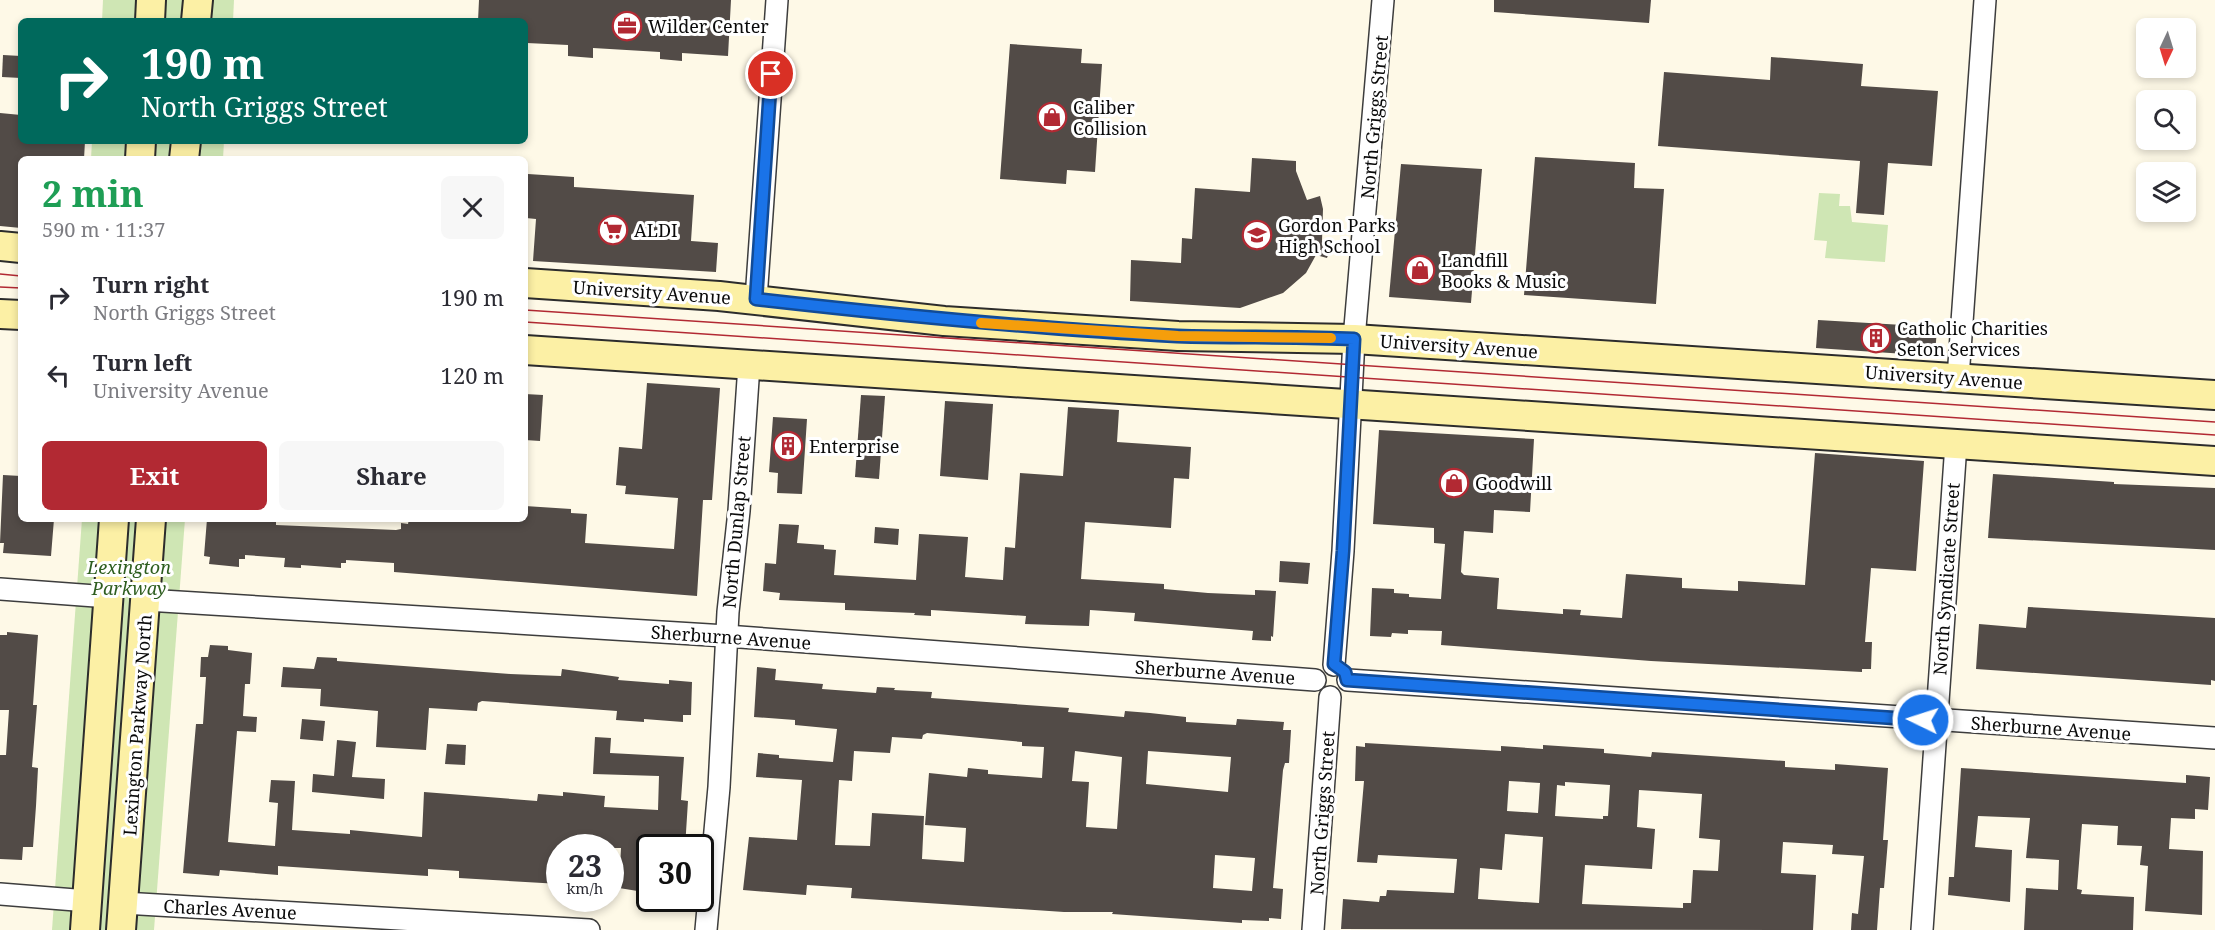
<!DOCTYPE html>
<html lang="en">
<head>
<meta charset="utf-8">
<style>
	body { margin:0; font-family:"Noto Serif",serif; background:#f7f7f7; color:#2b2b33; height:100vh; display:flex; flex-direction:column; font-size:22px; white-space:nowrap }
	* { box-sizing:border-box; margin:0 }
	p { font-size:20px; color:#7c7c81 }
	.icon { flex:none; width:33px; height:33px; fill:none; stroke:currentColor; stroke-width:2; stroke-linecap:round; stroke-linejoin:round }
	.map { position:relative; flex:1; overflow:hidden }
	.side { position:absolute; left:18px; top:156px; width:510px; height:366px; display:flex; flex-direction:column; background:#fff; border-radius:9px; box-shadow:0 3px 9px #0003 }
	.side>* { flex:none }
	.top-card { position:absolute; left:18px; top:18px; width:510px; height:126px; border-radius:9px; box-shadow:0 3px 9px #0003; background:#00695c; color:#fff; overflow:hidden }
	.needle { width:39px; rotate:184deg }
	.tools { position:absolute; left:2136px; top:18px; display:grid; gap:12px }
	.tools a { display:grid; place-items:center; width:60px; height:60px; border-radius:9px; background:#fff; box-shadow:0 3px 9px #0003; font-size:30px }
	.speed { position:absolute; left:546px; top:834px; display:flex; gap:12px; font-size:30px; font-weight:700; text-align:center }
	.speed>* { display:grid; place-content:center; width:78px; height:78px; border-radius:50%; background:#fff; box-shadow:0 3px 9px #0003; line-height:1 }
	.speed small { font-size:15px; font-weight:400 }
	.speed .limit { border:3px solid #111; border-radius:9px; background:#fff; color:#111 }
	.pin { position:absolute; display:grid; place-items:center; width:51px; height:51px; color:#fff; margin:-26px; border:3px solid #fff; border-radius:50%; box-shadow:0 2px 6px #0007 }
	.me { position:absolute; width:66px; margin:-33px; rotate:274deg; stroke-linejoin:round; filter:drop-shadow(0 0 4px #0008) }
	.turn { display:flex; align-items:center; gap:21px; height:126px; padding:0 24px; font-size:27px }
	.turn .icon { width:78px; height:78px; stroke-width:2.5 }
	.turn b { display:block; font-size:42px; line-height:51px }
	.round { display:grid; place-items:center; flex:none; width:63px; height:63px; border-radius:9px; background:#f7f7f7 }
	.overview { display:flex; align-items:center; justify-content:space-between; height:102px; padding:0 24px }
	h1 { font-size:36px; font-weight:700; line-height:45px; color:#1e9e55 }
	.button { display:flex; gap:12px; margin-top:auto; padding:12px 24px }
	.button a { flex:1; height:69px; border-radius:9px; background:#b22933; color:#fff; font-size:24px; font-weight:700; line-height:69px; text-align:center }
	.button a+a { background:#f7f7f7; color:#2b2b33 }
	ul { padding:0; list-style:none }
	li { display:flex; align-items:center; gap:18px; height:78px; padding:0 24px }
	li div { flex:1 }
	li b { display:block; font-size:22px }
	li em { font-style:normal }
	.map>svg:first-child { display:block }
</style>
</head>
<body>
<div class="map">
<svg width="2215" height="930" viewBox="0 0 2215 930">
	<rect width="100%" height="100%" fill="#fef9e7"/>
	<g fill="#cfe6b4">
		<polygon points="103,0 234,0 233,21 102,21"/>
		<polygon points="92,141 224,141 223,159 91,159"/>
		<polygon points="1819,193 1840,194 1839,206 1850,206 1852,222 1888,225 1885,262 1825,258 1827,241 1814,240"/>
		<polygon points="82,519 185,519 154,930 52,930"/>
	</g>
	<g fill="#524b47" fill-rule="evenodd">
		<polygon points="479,0 731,0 728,56 682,53 682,61 660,59 660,52 593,48 593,58 568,56 568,45 527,43 525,21 478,21"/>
		<polygon points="1494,0 1651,0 1649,23 1494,12"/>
		<polygon points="1010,44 1082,49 1081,63 1102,64 1095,172 1067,170 1066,184 1000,179"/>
		<polygon points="3,55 21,56 21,78 2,77"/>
		<polygon points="1771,57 1863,64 1861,86 1938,91 1932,166 1888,163 1884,215 1856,213 1860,161 1658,146 1664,72 1770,80"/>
		<polygon points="0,113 21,115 21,141 85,141 84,159 21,159 21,228 0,226"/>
		<polygon points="1535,157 1635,163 1634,188 1664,189 1656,304 1524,295"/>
		<polygon points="1252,158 1296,161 1296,171 1307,200 1320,196 1323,209 1322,241 1332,243 1327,258 1316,255 1306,273 1283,293 1240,308 1130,301 1131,260 1181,263 1182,238 1192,239 1195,188 1250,192"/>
		<polygon points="1401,164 1482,169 1471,303 1389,297"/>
		<polygon points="528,174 574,177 574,187 694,195 691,241 718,243 716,272 533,261 536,219 526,218"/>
		<polygon points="1818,320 1937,327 1935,356 1816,348"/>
		<polygon points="647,383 720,388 712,500 703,500 697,596 394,572 394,563 346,560 346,563 341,563 341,568 301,565 301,568 284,567 285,558 245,555 245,559 239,559 239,567 209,564 210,557 204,556 207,519 276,519 276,525 396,530 401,529 401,523 408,524 409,519 525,519 525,506 571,509 571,513 587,514 585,543 674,549 678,498 625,494 626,486 616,485 619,447 642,449"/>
		<polygon points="525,394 543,395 540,441 525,440"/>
		<polygon points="861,395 885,396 879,479 855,477"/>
		<polygon points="945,401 993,404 988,480 940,476"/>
		<polygon points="1068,407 1119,410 1117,442 1191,447 1189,479 1174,478 1171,528 1085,522 1081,579 1164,584 1164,589 1208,593 1255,595 1255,590 1276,591 1273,637 1271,636 1271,641 1252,640 1253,631 1134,621 1135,613 1090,610 1089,626 1053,625 1025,624 1026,616 931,610 931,616 914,615 915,613 845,610 845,603 779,600 780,593 763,591 765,563 776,564 779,524 799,525 797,543 824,545 824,549 836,550 834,575 916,580 919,534 968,537 965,577 1003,580 1005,547 1015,548 1020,473 1063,476"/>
		<polygon points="773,417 807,419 802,494 777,493 778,473 769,472"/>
		<polygon points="1379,430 1534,439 1530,512 1494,510 1493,533 1464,531 1461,572 1464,575 1499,578 1497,609 1563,614 1563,609 1581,610 1580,615 1622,618 1626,574 1682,578 1682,588 1738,591 1738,581 1805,585 1815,453 1924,461 1916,571 1871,568 1865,642 1872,642 1871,669 1862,669 1862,672 1651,661 1441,645 1442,631 1408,630 1408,634 1392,633 1391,637 1370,636 1372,588 1394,589 1394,593 1409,594 1409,597 1441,599 1445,544 1434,543 1434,528 1373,524"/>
		<polygon points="1993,474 2114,482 2114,484 2215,488 2215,550 1988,538"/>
		<polygon points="3,475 21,476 21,519 54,519 51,556 3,553 4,543 0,543"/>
		<polygon points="875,527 899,529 898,545 874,543"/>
		<polygon points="1280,561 1310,563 1308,584 1279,582"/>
		<polygon points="2028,607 2215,618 2215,681 2211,680 2211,685 1976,669 1979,624 2026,628"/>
		<polygon points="7,632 38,635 33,705 37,705 32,767 38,768 36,806 33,847 23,847 22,860 0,859 0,755 6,755 9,710 0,710 0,635 7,635"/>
		<polygon points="210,645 228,646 228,650 252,653 250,684 245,684 243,716 257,717 256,732 237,731 228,842 275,846 278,803 269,802 271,780 295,781 292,830 350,834 350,830 422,837 424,792 537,801 538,794 563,796 563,792 605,796 604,807 658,810 659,776 593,774 595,737 611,738 610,753 684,757 681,800 688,801 685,848 650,848 650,893 619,888 621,848 560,848 560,884 459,878 459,871 428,869 428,876 278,866 278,875 220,870 219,876 183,873 196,724 203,724 206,677 200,677 201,657 208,657"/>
		<polygon points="317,657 337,658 337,661 510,674 561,676 562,669 619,677 618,680 669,684 669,680 692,682 691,715 683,715 683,722 644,719 644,722 616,720 617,711 482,701 478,703 477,711 429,708 426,750 376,747 378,711 320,706 321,689 281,687 283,667 314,669"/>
		<path d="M757 667 776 669 775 680 823 684 822 689 876 693 877 687 895 688 894 690 932 692 931 698 1069 708 1068 712 1124 717 1125 711 1150 713 1186 717V722L1236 725 1237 719 1284 722 1283 730H1291L1289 763H1285L1283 770 1273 888 1283 889 1281 919 1269 918V921L1242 920V923L1112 914 1113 912H1064L851 898 852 888 807 885 806 895 743 890 749 837 797 840 802 780 756 777 758 753 779 755V758L833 762 837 729 795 725V720L754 717ZM927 733 1022 742V746L1044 747 1042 778 988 774V770L968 768 967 777 929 773 925 825 966 828 964 862 922 859 924 816 872 813 870 846 835 845 839 780 852 781 854 751 890 753 892 737 922 739 923 735ZM1075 751 1122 757 1117 829 1086 827 1089 782 1072 781ZM1148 751 1231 757 1228 792 1146 784ZM1215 855 1255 858 1252 891 1213 888Z"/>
		<polygon points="302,719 325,721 323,741 300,739"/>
		<polygon points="337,740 356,742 352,777 385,779 384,799 312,792 313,774 334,776"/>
		<path d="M1365 743 1501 751V746L1543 749V745L1604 749V753L1651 757 1652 752 1785 761V767L1835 770V764L1888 768 1883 840H1888L1884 888H1880L1877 930H1851L1852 913 1858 914 1864 856 1832 854 1833 845 1783 842 1781 873 1816 875 1813 930 1341 929 1343 899 1379 902 1380 896H1386L1387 890 1454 893 1457 859 1378 855 1377 863 1357 862 1364 781H1355L1356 746 1365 747ZM1509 781 1540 783 1538 813 1507 811ZM1565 782 1610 785 1608 816H1603V819L1555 816 1557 785 1565 786ZM1639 790 1702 794 1699 838 1720 840 1718 871 1693 870 1691 903H1683V908L1582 904 1585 865 1652 869 1655 829 1637 827ZM1505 834 1543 837 1539 903 1478 899 1480 868 1502 870Z"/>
		<polygon points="447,744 466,745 465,765 445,764"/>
		<polygon points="1961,768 2186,783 2186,775 2210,777 2208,810 2195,809 2195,819 2171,818 2169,849 2203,851 2202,915 2145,911 2148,866 2140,865 2142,846 2117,845 2118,826 2082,824 2077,889 2082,890 2081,894 2134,897 2133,930 2024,930 2026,888 2058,890 2059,860 2026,858 2030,818 1978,816 1975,847 2012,850 2010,902 1948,895 1949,877 1954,877"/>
	</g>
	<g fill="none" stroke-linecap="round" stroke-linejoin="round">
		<g stroke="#3d3d3d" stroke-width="24">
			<g id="minor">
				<polyline points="756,299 777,0"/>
				<polyline points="1958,378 1985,0"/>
				<polyline points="0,589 109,597"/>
				<polyline points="146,600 726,636 1315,680"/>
				<polyline points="1334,665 1343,551 1354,339 1383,0"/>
				<polyline points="1348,680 2215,738"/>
				<polyline points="0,894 88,901"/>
				<polyline points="123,903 589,930"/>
				<polyline points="706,930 719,787 728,612 739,511 749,365"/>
				<polyline points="1313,930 1330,697"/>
				<polyline points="1922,930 1956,444"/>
			</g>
		</g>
		<g stroke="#2c2c2c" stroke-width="32">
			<g id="secondary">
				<polyline points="150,21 151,0"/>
				<polyline points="196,21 198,0"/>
				<polyline points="140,159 141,141"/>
				<polyline points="184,159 186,141"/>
				<polyline points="0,246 21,248"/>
				<polyline points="525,283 719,296 944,321 1178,336 1354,339 2215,395"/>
				<polyline points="0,314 21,315"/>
				<polyline points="525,350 2215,461"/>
				<polyline points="85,930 114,519"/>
				<polyline points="121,930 151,519"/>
			</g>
		</g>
		<use href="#minor" stroke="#fff" stroke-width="21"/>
		<use href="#secondary" stroke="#fcf0a5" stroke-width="28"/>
		<g stroke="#b22933" stroke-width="1.5">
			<polyline points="0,274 21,276"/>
			<polyline points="0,287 21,288"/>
			<polyline points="525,310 2215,422"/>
			<polyline points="525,322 2215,435"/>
		</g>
	</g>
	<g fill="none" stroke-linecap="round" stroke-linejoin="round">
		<g stroke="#114b97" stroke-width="15">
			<path id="route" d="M771 74 756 299C896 315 1036 329 1177 336 1236 338 1295 336 1354 339L1343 551 1334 664 1345 672 1347 680 1923 720"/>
		</g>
		<use href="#route" stroke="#1a73e8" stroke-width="10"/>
		<polyline stroke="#f59e0b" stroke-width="10" points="981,323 1178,336 1331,338"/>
	</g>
	<defs>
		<g id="office-ring" transform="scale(1.5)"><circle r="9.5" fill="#fff" stroke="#b22933" stroke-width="1.5"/><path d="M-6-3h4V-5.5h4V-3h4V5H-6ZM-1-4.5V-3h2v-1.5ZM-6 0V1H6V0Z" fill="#b22933"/></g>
		<g id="shop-ring" transform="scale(1.5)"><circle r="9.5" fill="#fff" stroke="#b22933" stroke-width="1.5"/><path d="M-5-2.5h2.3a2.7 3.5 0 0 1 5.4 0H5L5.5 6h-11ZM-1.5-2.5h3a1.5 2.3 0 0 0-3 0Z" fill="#b22933"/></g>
		<g id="supermarket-ring" transform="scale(1.5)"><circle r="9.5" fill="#fff" stroke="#b22933" stroke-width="1.5"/><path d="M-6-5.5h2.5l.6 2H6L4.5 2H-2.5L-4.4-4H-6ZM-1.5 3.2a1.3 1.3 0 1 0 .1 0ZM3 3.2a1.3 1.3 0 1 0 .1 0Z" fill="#b22933"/></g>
		<g id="school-ring" transform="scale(1.5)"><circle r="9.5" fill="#fff" stroke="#b22933" stroke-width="1.5"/><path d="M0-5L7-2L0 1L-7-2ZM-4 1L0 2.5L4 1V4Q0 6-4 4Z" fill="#b22933"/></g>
		<g id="building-ring" transform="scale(1.5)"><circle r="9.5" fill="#fff" stroke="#b22933" stroke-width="1.5"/><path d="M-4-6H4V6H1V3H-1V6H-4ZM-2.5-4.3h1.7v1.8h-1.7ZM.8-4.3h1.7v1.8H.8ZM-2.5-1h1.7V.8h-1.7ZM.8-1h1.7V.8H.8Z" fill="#b22933"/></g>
	</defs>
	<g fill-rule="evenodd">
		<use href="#office-ring" x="627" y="26"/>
		<use href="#shop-ring" x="1052" y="117"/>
		<use href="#supermarket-ring" x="613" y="230"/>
		<use href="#school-ring" x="1257" y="235"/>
		<use href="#shop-ring" x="1420" y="270"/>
		<use href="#building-ring" x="1876" y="338"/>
		<use href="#building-ring" x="788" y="446"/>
		<use href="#shop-ring" x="1454" y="483"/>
	</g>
	<g text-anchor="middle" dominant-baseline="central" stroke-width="6" stroke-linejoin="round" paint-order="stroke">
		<g font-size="18" fill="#0a0a0a" stroke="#fff" text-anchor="start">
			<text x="648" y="26">Wilder Center</text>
			<text x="1073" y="107">Caliber<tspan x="1073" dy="21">Collision</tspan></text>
			<text x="1278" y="225">Gordon Parks<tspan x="1278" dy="21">High School</tspan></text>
			<text x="634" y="230">ALDI</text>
			<text x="1441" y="260">Landfill<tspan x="1441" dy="21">Books &amp; Music</tspan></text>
			<text x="1897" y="328">Catholic Charities<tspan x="1897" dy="21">Seton Services</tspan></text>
			<text x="809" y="446">Enterprise</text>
			<text x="1475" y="483">Goodwill</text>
		</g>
		<g font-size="18" fill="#0a0a0a" stroke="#fff">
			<text transform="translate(1374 117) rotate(-85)">North Griggs Street</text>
			<text transform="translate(652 292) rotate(4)">University Avenue</text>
			<text transform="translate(1459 346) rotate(4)">University Avenue</text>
			<text transform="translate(1944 377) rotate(4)">University Avenue</text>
			<text transform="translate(736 522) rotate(-85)">North Dunlap Street</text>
			<text transform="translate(1946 579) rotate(-86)">North Syndicate Street</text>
			<text transform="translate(731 637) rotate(4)">Sherburne Avenue</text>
			<text transform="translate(1215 672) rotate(4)">Sherburne Avenue</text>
			<text transform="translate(137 725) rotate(-86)">Lexington Parkway North</text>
			<text transform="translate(2051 728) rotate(4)">Sherburne Avenue</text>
			<text transform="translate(1322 813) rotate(-86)">North Griggs Street</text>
			<text transform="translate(230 909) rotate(3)">Charles Avenue</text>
		</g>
		<g font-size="18" font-style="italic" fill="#2d5d1e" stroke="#fff">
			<text x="129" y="567">Lexington<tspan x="129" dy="21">Parkway</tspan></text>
		</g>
	</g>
</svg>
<div class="tools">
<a><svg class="needle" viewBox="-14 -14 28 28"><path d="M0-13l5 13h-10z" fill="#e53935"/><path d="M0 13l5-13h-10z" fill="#7c7c81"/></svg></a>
<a><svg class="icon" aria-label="search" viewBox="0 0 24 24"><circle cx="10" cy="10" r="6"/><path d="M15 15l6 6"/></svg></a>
<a><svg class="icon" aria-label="layers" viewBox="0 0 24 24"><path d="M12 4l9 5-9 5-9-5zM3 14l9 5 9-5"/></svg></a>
</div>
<div class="speed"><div>23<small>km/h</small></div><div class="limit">30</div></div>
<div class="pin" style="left:771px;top:74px;background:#d93025"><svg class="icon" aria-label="arrive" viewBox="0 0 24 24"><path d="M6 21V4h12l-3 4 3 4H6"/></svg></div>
<svg class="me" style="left:1923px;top:720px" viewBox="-20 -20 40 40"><circle r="17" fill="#1a73e8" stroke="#fff" stroke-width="3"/><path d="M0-11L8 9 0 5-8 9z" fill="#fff"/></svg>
<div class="top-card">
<div class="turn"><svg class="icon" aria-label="right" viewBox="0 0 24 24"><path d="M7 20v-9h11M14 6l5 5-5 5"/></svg><div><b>190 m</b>North Griggs Street</div></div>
</div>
<section class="side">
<div class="overview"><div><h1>2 min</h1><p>590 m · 11:37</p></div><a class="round"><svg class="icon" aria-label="close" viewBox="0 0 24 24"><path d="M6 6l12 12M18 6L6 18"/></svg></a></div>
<ul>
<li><svg class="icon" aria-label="right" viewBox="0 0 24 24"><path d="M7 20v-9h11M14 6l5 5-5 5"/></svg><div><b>Turn right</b><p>North Griggs Street</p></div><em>190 m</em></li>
<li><svg class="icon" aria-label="left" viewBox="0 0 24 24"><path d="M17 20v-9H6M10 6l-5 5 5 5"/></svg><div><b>Turn left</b><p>University Avenue</p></div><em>120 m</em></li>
</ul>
<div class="button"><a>Exit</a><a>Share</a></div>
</section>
</div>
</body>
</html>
